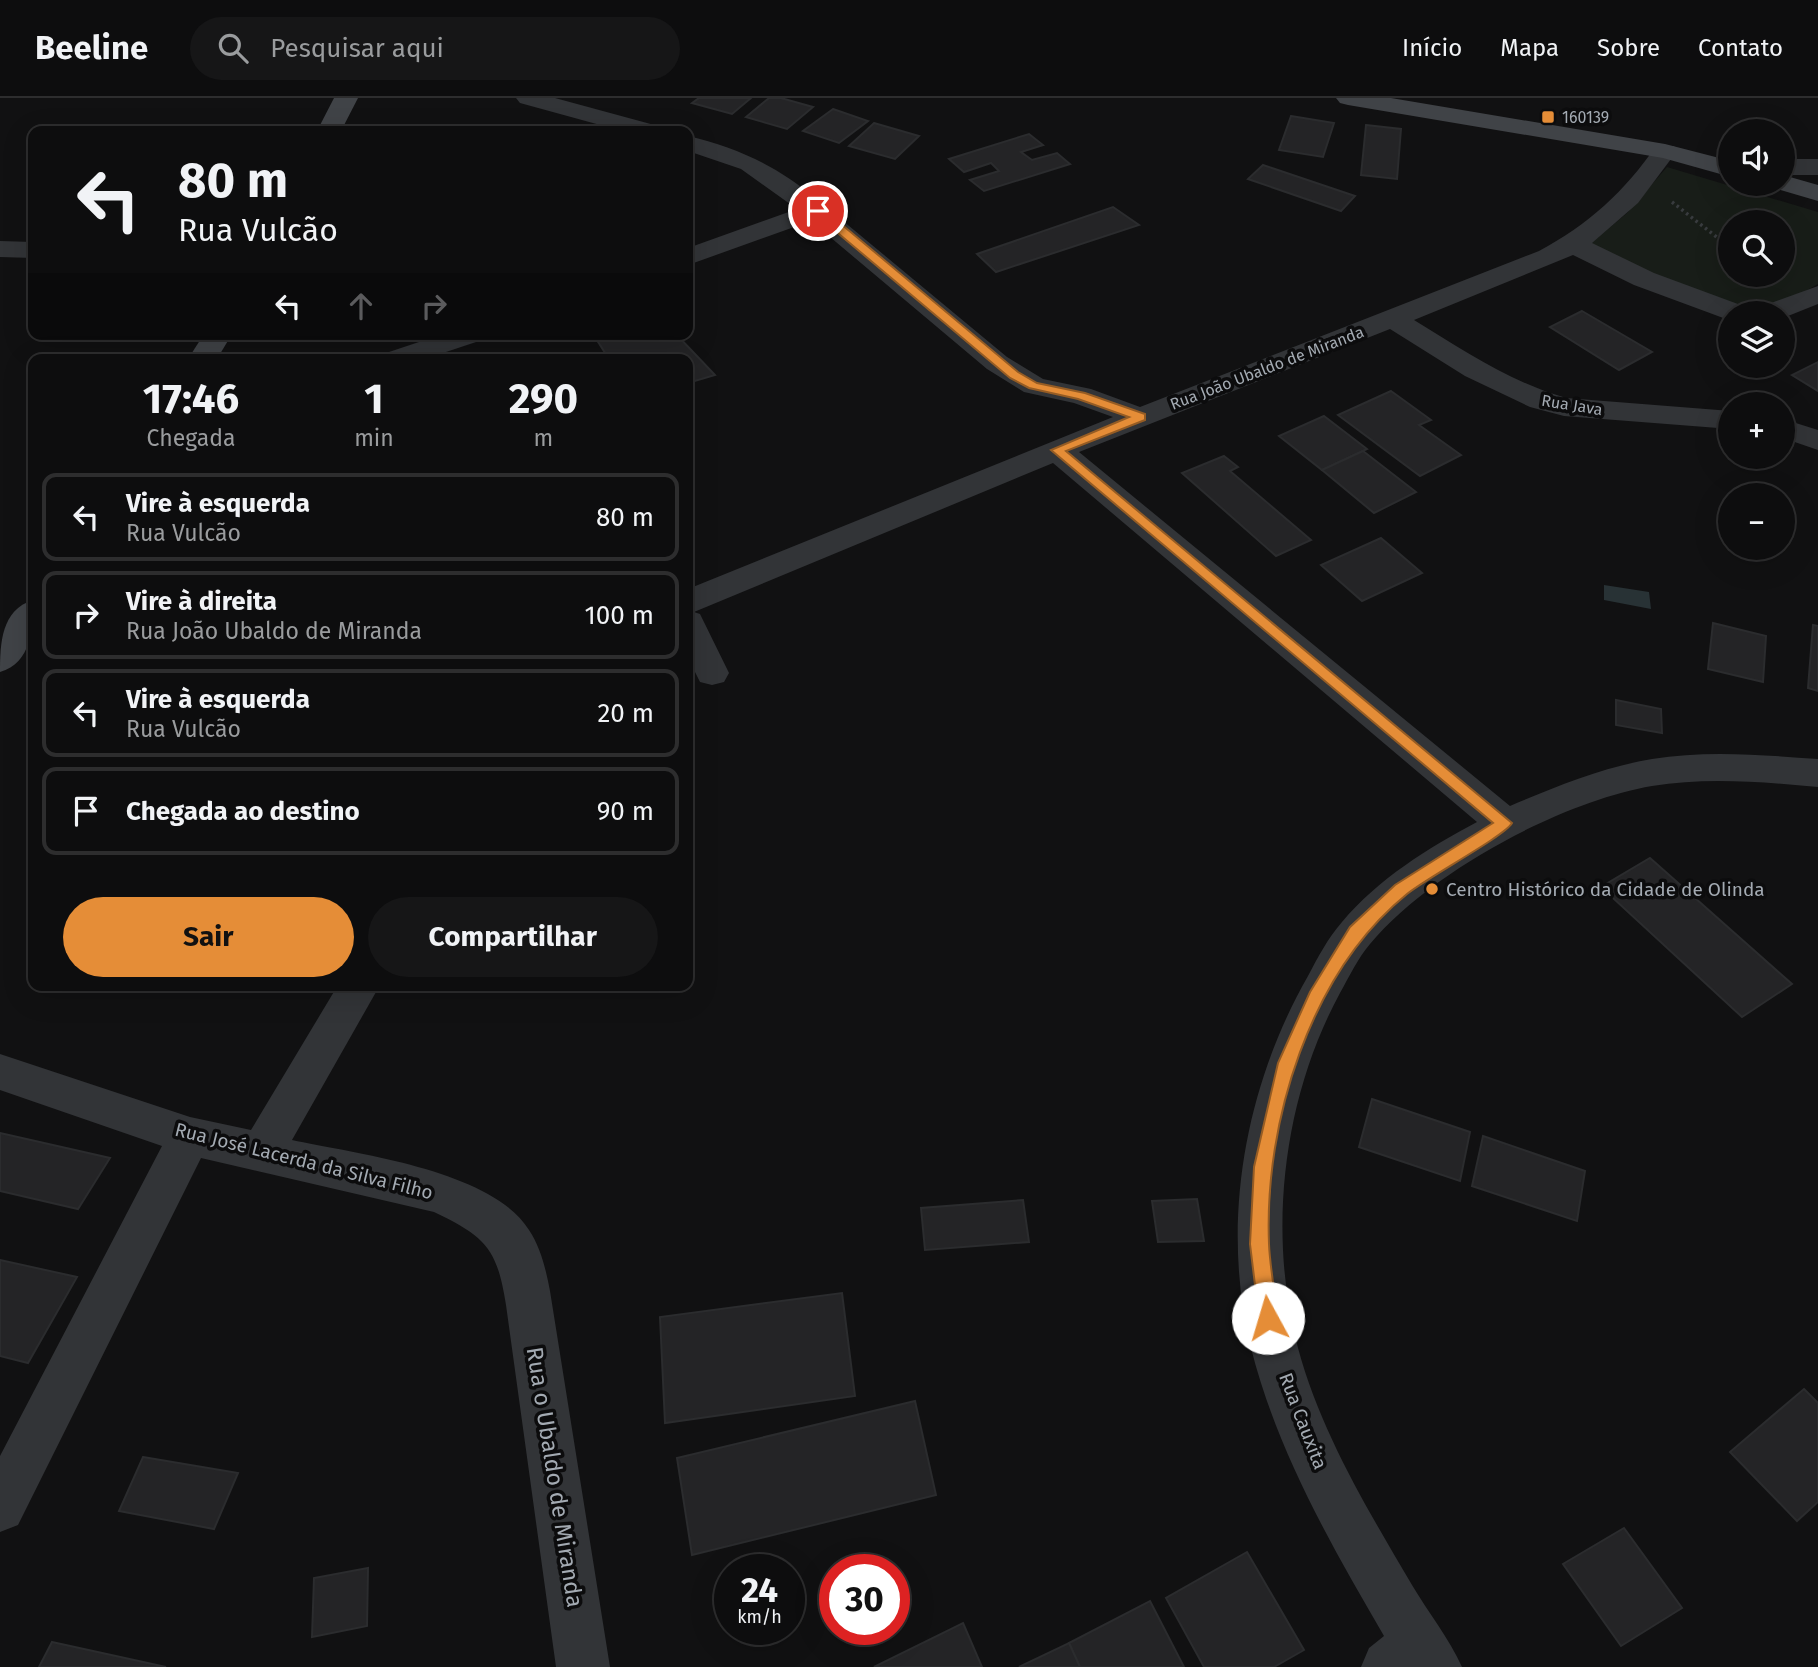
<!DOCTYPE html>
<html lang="pt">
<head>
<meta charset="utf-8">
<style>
	body { margin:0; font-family:"Fira Sans",sans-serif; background:#161617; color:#f1f3f6; height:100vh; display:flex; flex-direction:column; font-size:26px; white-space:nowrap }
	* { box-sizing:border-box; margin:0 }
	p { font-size:23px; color:#9a9c9e }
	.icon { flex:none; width:38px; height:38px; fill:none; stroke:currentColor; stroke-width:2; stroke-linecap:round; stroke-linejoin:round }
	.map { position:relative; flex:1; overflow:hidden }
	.sheet { position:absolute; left:28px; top:256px; width:665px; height:637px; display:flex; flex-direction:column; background:#0d0d0e; border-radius:14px; box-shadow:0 7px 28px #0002,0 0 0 2px #2d2d2e }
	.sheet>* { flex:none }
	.hud { position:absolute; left:28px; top:28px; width:665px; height:214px; border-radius:14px; box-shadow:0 7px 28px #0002,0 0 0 2px #2d2d2e; background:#0d0d0e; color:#f1f3f6; overflow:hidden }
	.tools { position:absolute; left:1718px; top:21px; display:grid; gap:14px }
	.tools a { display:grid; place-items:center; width:77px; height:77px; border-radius:50%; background:#0d0d0e; box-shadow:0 7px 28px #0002,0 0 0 2px #2d2d2e; font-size:35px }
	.speed { position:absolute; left:714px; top:1456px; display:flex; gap:14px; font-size:35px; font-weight:700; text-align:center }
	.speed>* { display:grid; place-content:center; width:91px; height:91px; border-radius:50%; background:#0d0d0e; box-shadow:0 7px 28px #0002,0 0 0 2px #2d2d2e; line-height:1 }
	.speed small { font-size:18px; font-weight:400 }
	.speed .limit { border:10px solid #d22; background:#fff; color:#111 }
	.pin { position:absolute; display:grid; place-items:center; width:60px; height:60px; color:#fff; margin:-30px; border:4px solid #fff; border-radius:50%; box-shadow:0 2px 7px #0007 }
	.me { position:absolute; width:77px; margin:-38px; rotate:354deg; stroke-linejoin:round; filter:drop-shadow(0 0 5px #0008) }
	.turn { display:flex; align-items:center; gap:24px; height:147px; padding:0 35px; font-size:32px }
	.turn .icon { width:91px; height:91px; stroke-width:2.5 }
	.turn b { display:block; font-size:49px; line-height:60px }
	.lanes { display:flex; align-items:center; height:66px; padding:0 35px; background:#0003; justify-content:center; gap:35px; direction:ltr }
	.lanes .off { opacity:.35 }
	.eta { display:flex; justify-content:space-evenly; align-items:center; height:119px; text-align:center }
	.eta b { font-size:42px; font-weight:700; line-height:49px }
	.primary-button { display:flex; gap:14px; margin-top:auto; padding:14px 35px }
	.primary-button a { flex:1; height:80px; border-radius:42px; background:#e58d37; color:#111; font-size:28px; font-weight:700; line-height:80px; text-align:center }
	.primary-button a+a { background:#161617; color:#f1f3f6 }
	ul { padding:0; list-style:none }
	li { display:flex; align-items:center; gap:21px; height:88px; margin:0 14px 10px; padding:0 21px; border:4px solid #2d2d2e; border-radius:14px }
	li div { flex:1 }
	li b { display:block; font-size:26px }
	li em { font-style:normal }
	header { display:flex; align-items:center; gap:42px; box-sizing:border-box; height:98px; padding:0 35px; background:#0d0d0e; border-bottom:2px solid #2d2d2e }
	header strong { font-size:33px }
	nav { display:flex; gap:38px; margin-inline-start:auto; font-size:24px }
	.search { width:490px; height:63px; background:#161617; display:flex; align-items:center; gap:18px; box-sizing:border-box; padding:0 24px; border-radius:38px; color:#9a9c9e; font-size:26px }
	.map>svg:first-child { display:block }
</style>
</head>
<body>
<header>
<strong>Beeline</strong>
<div class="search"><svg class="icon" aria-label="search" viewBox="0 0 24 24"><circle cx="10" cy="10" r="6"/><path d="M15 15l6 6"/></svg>Pesquisar aqui</div>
<nav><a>Início</a><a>Mapa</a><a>Sobre</a><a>Contato</a></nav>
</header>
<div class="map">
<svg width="1818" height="1569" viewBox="0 0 1818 1569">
	<rect width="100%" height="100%" fill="#111112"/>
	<path fill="#181d18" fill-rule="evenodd" d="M1667 69 1818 114V186C1797 198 1769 215 1743 212 1704 209 1628 164 1590 146L1627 115ZM1731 124H1783V177H1731Z"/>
	<polygon fill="#283235" points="1604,487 1649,494 1651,511 1604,502"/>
	<g fill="#242426" stroke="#2b2c2e" stroke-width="2">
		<polygon points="699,0 751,0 732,16 692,5"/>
		<polygon points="769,0 781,0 813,9 787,31 746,19"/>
		<polygon points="833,11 868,23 839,45 803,33"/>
		<polygon points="1291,18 1334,25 1323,59 1279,52"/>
		<polygon points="874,25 919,38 895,61 849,48"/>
		<polygon points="1366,27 1401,31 1397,81 1361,77"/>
		<polygon points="1029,36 1043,47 1021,54 1032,62 1057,55 1070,66 984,93 970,82 999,73 991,65 964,74 949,61"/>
		<polygon points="1263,67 1355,98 1341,113 1248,81"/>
		<polygon points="1113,109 1139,127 996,174 977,156"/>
		<polygon points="1582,213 1652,254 1619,272 1550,229"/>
		<polygon points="593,236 676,236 715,277 688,285 688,261 609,261"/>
		<polygon points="1818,264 1818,293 1792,277"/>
		<polygon points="1391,293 1431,322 1419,327 1461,357 1420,378 1338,317"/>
		<polygon points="1324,318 1367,351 1322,372 1279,338"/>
		<polygon points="1363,353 1416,394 1374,415 1322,372"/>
		<polygon points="1224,358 1238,369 1230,373 1311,442 1276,458 1182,375"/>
		<polygon points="1381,440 1422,475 1362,503 1321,467"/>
		<polygon points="1713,525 1766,538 1763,584 1708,571"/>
		<polygon points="1813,527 1818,528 1818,593 1808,590"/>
		<polygon points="1616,602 1661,611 1662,635 1616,627"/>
		<polygon points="1650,760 1792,886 1742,919 1601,789"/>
		<polygon points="1372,1001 1470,1034 1460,1083 1359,1049"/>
		<polygon points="0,1035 110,1060 78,1111 0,1093"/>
		<polygon points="1483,1038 1585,1073 1577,1123 1472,1088"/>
		<polygon points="1197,1101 1204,1143 1158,1144 1152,1103"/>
		<polygon points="1023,1102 1029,1144 925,1152 921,1110"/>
		<polygon points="0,1162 77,1179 28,1265 0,1258"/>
		<polygon points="842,1195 855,1298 665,1325 660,1219"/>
		<polygon points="1804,1291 1818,1305 1818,1404 1797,1423 1730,1354"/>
		<polygon points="915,1303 936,1397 692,1457 677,1360"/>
		<polygon points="143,1359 238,1375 214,1431 119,1413"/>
		<polygon points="1624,1430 1682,1510 1621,1548 1563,1466"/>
		<polygon points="1247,1454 1304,1552 1274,1569 1204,1569 1166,1500"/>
		<polygon points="368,1470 367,1528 312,1539 314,1480"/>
		<polygon points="1150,1503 1184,1569 1080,1569 1069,1545"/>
		<polygon points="963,1525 982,1569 874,1569"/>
		<polygon points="52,1544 166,1569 39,1569"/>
		<polygon points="1069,1545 1080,1569 1019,1569"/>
	</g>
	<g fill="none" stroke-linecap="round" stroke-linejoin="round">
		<polyline stroke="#383b3e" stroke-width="3.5" stroke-dasharray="2.5 3.5" stroke-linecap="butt" points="1672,104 1723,144 1731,141"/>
		<g fill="#323437" fill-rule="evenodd">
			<polygon points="516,0 555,0 658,28 661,33 622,33 520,5"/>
			<path d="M688 38C736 49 777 68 815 100 821 105 827 106 831 113L1007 259 1043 281 1091 291 1140 309 1539 153C1588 127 1625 93 1656 48H1674L1677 53 1638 105 1592 145 1654 175 1746 209 1750 215H1731V222L1726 221 1634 187 1573 157 1414 222C1463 252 1510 284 1566 300L1731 313V331L1564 318 1530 309 1465 278 1390 231 1079 354 1510 708C1555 689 1603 669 1652 661 1706 652 1763 657 1818 661V689C1763 684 1706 679 1652 688 1560 704 1430 774 1370 846 1358 860 1349 879 1340 895 1283 1000 1267 1134 1298 1250 1321 1335 1368 1412 1412 1487 1428 1514 1449 1540 1462 1569H1361L1369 1550 1384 1538C1331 1447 1277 1353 1251 1250 1220 1125 1245 988 1308 878 1318 859 1328 840 1342 824 1378 781 1428 750 1477 724L1053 365 694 514 700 516 729 575 724 584 712 587 700 584 688 560V491L1113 319 1074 305 1024 294 987 271 811 123 688 167V150L797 111 741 71 688 53Z"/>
			<rect x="1783" y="61" width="35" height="16"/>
			<polygon points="0,143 33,144 33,160 0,159"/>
			<polygon points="1818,188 1818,206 1783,220 1783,215 1756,215 1760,209"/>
			<polygon points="443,236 486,236 482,242 425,261 382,261 386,255"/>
			<polygon points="1783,321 1818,332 1818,352 1783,340"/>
			<path d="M338 887H380L292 1042C357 1056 492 1072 529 1132 541 1150 546 1172 550 1193L610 1569H556L506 1207C497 1150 486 1139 434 1114L201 1060 18 1427 0 1434V1358L162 1048 0 992V956L190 1019 251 1032Z"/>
		</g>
		<g fill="#404347" fill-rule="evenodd">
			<polygon points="334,0 358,0 341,33 317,33"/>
			<polygon points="1336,0 1391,0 1665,46 1731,63 1731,79 1663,60 1348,7 1340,5"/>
			<polygon points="1783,77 1818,87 1818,103 1774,90 1771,86 1783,86"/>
			<polygon points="204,236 232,236 217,261 188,261"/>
			<path d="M33 502C34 530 31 565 0 574 0 546 1 512 33 502Z"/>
		</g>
	</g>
	<path fill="#e58d37" stroke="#955c24" stroke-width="2" d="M814 110H822L1018 274 1037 285 1085 295 1145 316V322L1066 353 1512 725C1505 738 1426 780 1407 796 1310 875 1264 1024 1269 1146 1270 1170 1275 1195 1278 1220L1275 1227 1268 1229 1262 1227 1259 1220 1250 1146 1254 1069 1278 965 1310 894 1350 829 1395 787 1493 725 1051 352 1129 319 1078 301 1029 290 1010 280 814 115Z"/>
	<g fill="#e58d37" stroke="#0c0c0d" stroke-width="2.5">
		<rect x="1541" y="12" width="14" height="14" rx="3.5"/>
		<circle cx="1432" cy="791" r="7"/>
	</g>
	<g text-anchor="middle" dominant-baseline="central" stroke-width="7" stroke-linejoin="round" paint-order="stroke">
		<g font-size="16" fill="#a3aab2" stroke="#0c0c0d" text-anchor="start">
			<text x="1562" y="19">160139</text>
		</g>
		<g font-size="16" fill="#a3aab2" stroke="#0c0c0d">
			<text transform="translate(1267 270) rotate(-21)">Rua João Ubaldo de Miranda</text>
			<text transform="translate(1572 307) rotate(9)">Rua Java</text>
		</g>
		<g font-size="19" fill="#a3aab2" stroke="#0c0c0d" text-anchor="start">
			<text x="1446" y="791">Centro Histórico da Cidade de Olinda</text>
		</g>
		<g font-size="19" fill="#a3aab2" stroke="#0c0c0d">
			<text transform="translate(304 1063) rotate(14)">Rua José Lacerda da Silva Filho</text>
			<text transform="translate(1303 1323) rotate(69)">Rua Cauxita</text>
		</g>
		<g font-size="23" fill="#a3aab2" stroke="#0c0c0d">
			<text transform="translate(555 1379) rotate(81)">Rua o Ubaldo de Miranda</text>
		</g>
	</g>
</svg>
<div class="tools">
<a><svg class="icon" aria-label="sound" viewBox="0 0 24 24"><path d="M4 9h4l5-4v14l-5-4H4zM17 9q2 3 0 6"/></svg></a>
<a><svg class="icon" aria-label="search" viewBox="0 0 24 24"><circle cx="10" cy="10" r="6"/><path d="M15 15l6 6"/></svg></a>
<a><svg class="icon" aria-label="layers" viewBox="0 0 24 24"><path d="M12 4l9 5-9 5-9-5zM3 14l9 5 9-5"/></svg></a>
<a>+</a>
<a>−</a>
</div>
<div class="speed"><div>24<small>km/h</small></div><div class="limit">30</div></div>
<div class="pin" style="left:818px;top:113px;background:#d93025"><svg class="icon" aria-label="arrive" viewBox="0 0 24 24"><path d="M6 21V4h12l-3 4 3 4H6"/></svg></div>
<svg class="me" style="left:1268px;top:1220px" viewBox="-20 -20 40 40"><circle r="19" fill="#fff"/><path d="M0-13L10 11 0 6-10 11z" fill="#e58d37"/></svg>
<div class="hud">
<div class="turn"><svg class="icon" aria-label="left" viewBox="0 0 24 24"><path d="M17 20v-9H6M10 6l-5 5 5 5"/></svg><div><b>80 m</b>Rua Vulcão</div></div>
<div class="lanes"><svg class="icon" aria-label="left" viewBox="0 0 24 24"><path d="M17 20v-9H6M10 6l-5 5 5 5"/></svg><svg class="icon off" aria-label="ahead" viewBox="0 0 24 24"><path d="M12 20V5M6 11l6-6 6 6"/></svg><svg class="icon off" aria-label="right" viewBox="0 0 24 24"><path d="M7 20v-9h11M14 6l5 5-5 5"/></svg></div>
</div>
<section class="sheet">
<div class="eta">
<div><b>17:46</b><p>Chegada</p></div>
<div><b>1</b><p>min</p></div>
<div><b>290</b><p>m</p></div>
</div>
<ul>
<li><svg class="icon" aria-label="left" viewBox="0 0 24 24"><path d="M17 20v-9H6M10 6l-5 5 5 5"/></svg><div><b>Vire à esquerda</b><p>Rua Vulcão</p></div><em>80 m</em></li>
<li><svg class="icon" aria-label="right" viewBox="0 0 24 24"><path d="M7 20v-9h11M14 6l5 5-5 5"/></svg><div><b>Vire à direita</b><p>Rua João Ubaldo de Miranda</p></div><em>100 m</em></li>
<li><svg class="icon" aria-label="left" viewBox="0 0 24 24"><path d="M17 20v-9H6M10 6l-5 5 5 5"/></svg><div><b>Vire à esquerda</b><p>Rua Vulcão</p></div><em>20 m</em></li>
<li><svg class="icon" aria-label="arrive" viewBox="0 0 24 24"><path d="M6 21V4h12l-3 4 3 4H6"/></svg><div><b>Chegada ao destino</b></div><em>90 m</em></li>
</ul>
<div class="primary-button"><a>Sair</a><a>Compartilhar</a></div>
</section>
</div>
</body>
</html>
